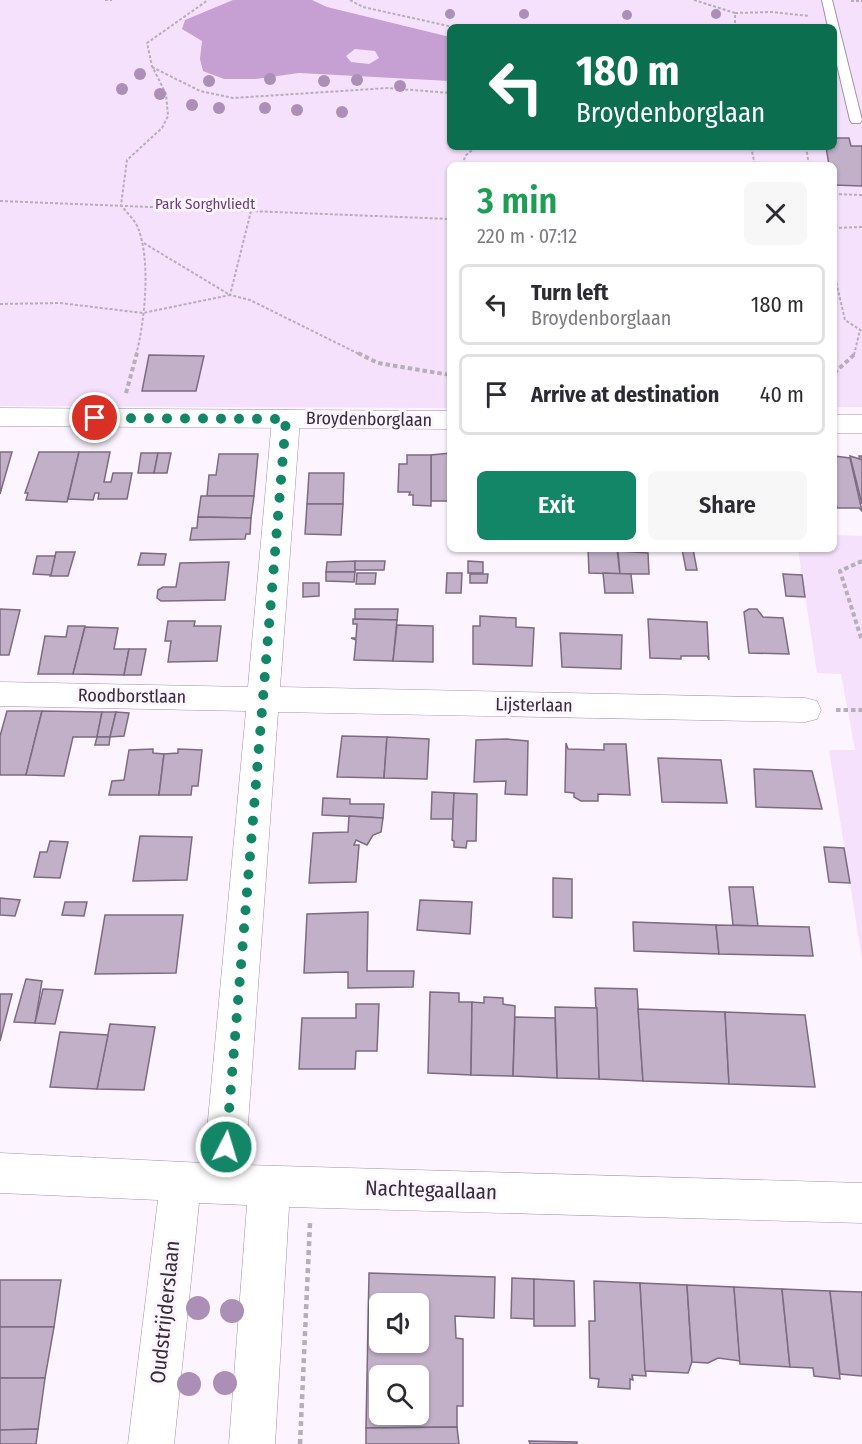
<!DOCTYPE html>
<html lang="en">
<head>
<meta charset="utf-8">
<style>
	body { margin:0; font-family:"Fira Sans Condensed",sans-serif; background:#f7f7f7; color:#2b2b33; height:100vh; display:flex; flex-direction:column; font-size:22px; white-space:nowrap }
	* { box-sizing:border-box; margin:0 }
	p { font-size:20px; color:#7c7c81 }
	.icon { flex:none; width:33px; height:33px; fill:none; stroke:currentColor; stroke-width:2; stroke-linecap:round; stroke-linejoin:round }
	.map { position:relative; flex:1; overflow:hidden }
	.side { position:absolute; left:447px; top:162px; width:390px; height:390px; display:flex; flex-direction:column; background:#fff; border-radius:9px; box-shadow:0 2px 4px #0004 }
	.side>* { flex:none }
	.hud { position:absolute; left:447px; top:24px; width:390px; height:126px; border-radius:9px; box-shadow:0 2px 4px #0004; background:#0b6e4f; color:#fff; overflow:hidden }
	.fabs { position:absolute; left:369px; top:1293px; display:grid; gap:12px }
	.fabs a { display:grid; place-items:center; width:60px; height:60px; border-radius:9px; background:#fff; box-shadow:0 2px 4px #0004; font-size:30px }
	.pin { position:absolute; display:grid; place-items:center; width:51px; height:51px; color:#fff; margin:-26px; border:3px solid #fff; border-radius:50%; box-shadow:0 2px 6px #0007 }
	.me { position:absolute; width:66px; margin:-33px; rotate:5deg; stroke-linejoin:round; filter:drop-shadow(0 0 4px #0008) }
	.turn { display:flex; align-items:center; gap:21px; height:126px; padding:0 30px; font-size:27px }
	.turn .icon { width:78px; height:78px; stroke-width:2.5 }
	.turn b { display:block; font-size:42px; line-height:51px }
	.round { display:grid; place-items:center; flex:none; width:63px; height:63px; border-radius:9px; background:#f7f7f7 }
	.summary { display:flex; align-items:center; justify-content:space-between; height:102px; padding:0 30px }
	h1 { font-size:36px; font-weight:600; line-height:45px; color:#1e9e55 }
	.cta { display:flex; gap:12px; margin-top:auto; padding:12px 30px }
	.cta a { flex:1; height:69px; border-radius:9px; background:#128666; color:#fff; font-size:24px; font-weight:600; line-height:69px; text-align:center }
	.cta a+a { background:#f7f7f7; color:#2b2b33 }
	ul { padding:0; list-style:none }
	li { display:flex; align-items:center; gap:18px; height:81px; margin:0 12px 9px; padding:0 18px; border:3px solid #e1e1e2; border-radius:9px }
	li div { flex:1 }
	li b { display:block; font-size:22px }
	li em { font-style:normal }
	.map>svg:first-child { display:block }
</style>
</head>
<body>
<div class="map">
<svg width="862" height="1444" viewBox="0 0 862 1444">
	<rect width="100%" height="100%" fill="#fcf4ff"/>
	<g fill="#f5e1fb" fill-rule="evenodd">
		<path d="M0 0H862V407H834V165H450V408L0 406ZM450 27H834V147H450Z"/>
		<polygon points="834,535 862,536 862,959 829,750 855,750 841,674 817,673 798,549 834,549"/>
	</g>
	<path fill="#c6a0d2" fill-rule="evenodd" d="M233 0H312L327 7 450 37V81L299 73 256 79H224L203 71 200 59 202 41 182 29 185 20ZM355 49 375 51 379 58 369 64 351 62 346 56Z"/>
	<g fill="#c2afc8" stroke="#7d6b82" stroke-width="1.5" fill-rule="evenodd">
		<polygon points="834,138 849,138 851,146 862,146 862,186 834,185 834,165 829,165 826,147 834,147"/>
		<polygon points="149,355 204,356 196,391 142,391"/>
		<polygon points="0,452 12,452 0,494"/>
		<polygon points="39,452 79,452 67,502 26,500 28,493 25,493"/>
		<polygon points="79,452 110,452 104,482 111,482 113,473 132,473 127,499 98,499 99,493 95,493 93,500 68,499"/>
		<polygon points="141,453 158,453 154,473 138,473"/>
		<polygon points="158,453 171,453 167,473 154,473"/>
		<polygon points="450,453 450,501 431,501 431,455"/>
		<polygon points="219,454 258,454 254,496 207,496 209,475 216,475"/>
		<polygon points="407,455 431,455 431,506 413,505 413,495 409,495 410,492 398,492 399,464 407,464"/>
		<polygon points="834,456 850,458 862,511 859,508 837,508 834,493"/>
		<polygon points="850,456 860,459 859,456 862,456 862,504"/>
		<polygon points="309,473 344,473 343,504 307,504"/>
		<polygon points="201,496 254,496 251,518 198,517"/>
		<polygon points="307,504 343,504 341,535 305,534"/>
		<polygon points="198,517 251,518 250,534 246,534 245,539 190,540 192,528 197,528"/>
		<polygon points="588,549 617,549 620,574 589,573"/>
		<polygon points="682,549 693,549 697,570 686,570"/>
		<polygon points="618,551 648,553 649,574 620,574"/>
		<polygon points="56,552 75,552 68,576 50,576"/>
		<polygon points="141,553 166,554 164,565 138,565"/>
		<polygon points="37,556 55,556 51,575 33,574"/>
		<polygon points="355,561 355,572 326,572 327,562"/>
		<polygon points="355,561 385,561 384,570 355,570"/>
		<polygon points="468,561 483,562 483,573 468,573"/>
		<polygon points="229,562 225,600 161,601 157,598 158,590 163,587 176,587 180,563"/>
		<polygon points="326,572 355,572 354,582 326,581"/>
		<polygon points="357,573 376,573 375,584 356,584"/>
		<polygon points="447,573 462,573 461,593 446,593"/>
		<polygon points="603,573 631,574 633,593 605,593"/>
		<polygon points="470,574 488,574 487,583 470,583"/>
		<polygon points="783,574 802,575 805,597 786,596"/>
		<polygon points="303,583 319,583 319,596 303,597"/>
		<polygon points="0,609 20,610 9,655 0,655"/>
		<polygon points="355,609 398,609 397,620 355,619"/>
		<polygon points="749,609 757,609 763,617 783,618 789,654 749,653 744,612"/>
		<polygon points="480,616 516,618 516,627 534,628 532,666 473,664 473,626 480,626"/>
		<polygon points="353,619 397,620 393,661 354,660 356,640 351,638 356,638 357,624 353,624"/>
		<polygon points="648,619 707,622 709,660 707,656 681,656 681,659 650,658"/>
		<polygon points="168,621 195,621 194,626 221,626 217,661 168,662 171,641 165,641"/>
		<polygon points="397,625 433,626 433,662 393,661"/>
		<polygon points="68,626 85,626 73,674 38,674 45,636 66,637"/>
		<polygon points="85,627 118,628 114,649 129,649 124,675 73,674"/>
		<polygon points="560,633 622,635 621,669 562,667"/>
		<polygon points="129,649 146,649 141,675 124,675"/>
		<polygon points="7,711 42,711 26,775 0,775 0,736"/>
		<polygon points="42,711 102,712 97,737 73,737 64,776 26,775"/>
		<polygon points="102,712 116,712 110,737 97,737"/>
		<polygon points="116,712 129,713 124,736 110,737"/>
		<polygon points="342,736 387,737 384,778 337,777"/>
		<polygon points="97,737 110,737 109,745 95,745"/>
		<polygon points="387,737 429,739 427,779 384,778"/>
		<polygon points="506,739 528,741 527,795 505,794 506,781 474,782 476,740"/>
		<polygon points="566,743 568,749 604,750 604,744 626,744 630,795 598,794 598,801 581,801 574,797 574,793 565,792"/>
		<polygon points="153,749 153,753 164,754 159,795 109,795 112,781 124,780 129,750"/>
		<polygon points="178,749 202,750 198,786 192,786 191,795 159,795 164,754 178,753"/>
		<polygon points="658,758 721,760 727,803 662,802"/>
		<polygon points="754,769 812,771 822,809 756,807"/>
		<polygon points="432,792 454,793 453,819 431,819"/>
		<polygon points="454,793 477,794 476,841 467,841 466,848 454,847 454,841 452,840"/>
		<polygon points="323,798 350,799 350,804 384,804 383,818 322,815"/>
		<polygon points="349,816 383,818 381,832 373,835 367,845 356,840 354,845 359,845 356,882 309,883 313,833 348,832"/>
		<polygon points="140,836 192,837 187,880 133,881"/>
		<polygon points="50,841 68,842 60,878 34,877 40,852 47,852"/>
		<polygon points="824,847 844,848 850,883 829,882"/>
		<polygon points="553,878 572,879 572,918 553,917"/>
		<polygon points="729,887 753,887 758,926 733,925"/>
		<polygon points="0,898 20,900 15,916 0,915"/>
		<polygon points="420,900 472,902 470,934 417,930"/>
		<polygon points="65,902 87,902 84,916 62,915"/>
		<polygon points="368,912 367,971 414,971 413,987 348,988 348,972 304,973 307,914"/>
		<polygon points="105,915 183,915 176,973 95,974"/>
		<polygon points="633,922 716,925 719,954 634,951"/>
		<polygon points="716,925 809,927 813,956 719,954"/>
		<polygon points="26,979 42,981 35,1023 14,1022"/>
		<polygon points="595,988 637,989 643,1081 599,1079"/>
		<polygon points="43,989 63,990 55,1024 35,1023"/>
		<polygon points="430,992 459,993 459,1002 472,1002 471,1075 428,1073"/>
		<polygon points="0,994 12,994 0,1041"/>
		<polygon points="484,997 503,998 503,1004 515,1006 513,1076 471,1075 472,1002 484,1003"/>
		<polygon points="356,1004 379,1004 377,1051 356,1051 355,1069 299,1069 302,1018 356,1018"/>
		<polygon points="555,1007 597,1008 599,1079 557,1078"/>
		<polygon points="638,1009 725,1012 729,1084 643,1081"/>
		<polygon points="725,1012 805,1015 815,1087 729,1084"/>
		<polygon points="515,1017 555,1018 557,1078 513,1076"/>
		<polygon points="110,1024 155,1027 144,1090 97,1089"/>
		<polygon points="60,1032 108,1035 97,1089 50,1087"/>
		<path d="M369 1273 495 1277 494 1318 455 1316 456 1338 463 1339V1406H457V1427L366 1428ZM380 1304H418V1342H380ZM380 1376H418V1414H380Z"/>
		<polygon points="512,1278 534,1279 534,1319 511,1318"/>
		<polygon points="534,1279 574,1281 575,1326 534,1326"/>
		<polygon points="0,1280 61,1280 54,1327 0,1327"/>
		<polygon points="594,1281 640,1283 646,1376 632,1375 633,1380 630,1379 630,1389 598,1387 599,1379 590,1378 589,1321 595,1321"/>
		<polygon points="640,1283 687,1285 692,1362 688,1373 645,1371"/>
		<polygon points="687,1285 734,1287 740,1361 718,1358 708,1363 692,1362"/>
		<polygon points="734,1287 782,1289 790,1367 740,1364"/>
		<polygon points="782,1289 830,1291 840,1379 814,1376 813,1368 790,1367"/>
		<polygon points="830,1291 862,1292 862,1376 840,1374"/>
		<polygon points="0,1327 54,1327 45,1378 0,1378"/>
		<polygon points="0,1378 45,1378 38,1429 0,1430"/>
		<polygon points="457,1427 459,1444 366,1444 366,1428"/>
		<polygon points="38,1429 36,1444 0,1444 0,1430"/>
		<polygon points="529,1441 577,1442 577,1444 530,1444"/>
	</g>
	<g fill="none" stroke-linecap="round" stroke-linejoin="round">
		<g stroke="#a391a9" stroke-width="2">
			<polygon id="lane" points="822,0 832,0 862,120 860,123 852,123 850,120 834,52 834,27 828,27"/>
		</g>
		<g stroke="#a391a9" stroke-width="1">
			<polygon id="street" points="286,410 296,413 300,419 280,687 805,698 817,701 821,710 817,719 805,722 278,712 245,1165 862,1183 862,1223 289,1207 275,1444 229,1444 247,1205 199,1203 174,1444 128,1444 158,1200 0,1193 0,1153 204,1163 246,711 0,706 0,682 248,687 272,419 276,413"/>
		</g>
		<g stroke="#a391a9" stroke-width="1">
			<g id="secondary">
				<polygon points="0,408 450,411 450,429 0,426"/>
				<rect x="834" y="415" width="28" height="18"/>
			</g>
		</g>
		<g stroke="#b6aeb9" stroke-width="2" stroke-dasharray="3 2" stroke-linecap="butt">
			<polyline points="105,0 112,0"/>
			<polyline points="350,0 363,7 453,27"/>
			<polyline points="694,0 735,13 735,27"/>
			<polyline points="851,1 862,1"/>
			<polyline points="735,13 772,12 809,16"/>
			<polyline points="152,67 200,91 233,98 388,88 450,93"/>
			<polyline points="751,147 755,165"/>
			<polyline points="806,147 809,165"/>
			<polyline points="463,165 465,156 476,147"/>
			<polyline points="834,194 862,195"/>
			<polyline points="0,201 450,219"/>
			<polyline points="251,211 230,295 250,300 361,355"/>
			<polyline points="834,228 862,227"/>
			<polyline points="834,273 845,320 862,331"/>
			<polyline points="0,304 60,303 143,313 230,295 142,242"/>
			<path d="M136 355C145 321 151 260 138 228 135 220 126 212 121 205L127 160 162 128 168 116 166 94 152 66 147 43 208 0"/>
			<polyline points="854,355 860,330"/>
		</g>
		<g stroke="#b6aeb9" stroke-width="4" stroke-dasharray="4.5 3" stroke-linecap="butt">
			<polyline points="358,353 378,363 450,375"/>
			<polyline points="834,373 856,353"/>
			<polyline points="126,393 137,353"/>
			<polyline points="862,561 840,571 862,641"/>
			<polyline points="836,710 862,710"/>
		</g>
		<polyline stroke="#b6aeb9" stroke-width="4.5" stroke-dasharray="5 4" stroke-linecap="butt" points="300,1444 310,1223"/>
		<use href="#lane" fill="#fff" fill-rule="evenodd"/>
		<use href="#street" fill="#fff" fill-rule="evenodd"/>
		<use href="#secondary" fill="#fff" fill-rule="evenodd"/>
	</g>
	<g fill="#ac8fb6">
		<circle cx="450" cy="14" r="5"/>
		<circle cx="524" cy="14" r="5"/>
		<circle cx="716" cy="14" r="5"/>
		<circle cx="627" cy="15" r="5"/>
		<circle cx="140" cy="74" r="6"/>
		<circle cx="270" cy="79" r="6"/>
		<circle cx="357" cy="80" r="6"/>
		<circle cx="209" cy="81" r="6"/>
		<circle cx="324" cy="81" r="6"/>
		<circle cx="400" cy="86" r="6"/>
		<circle cx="122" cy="89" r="6"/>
		<circle cx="160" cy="94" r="6"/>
		<circle cx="192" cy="105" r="6"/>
		<circle cx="219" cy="108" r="6"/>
		<circle cx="265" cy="108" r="6"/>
		<circle cx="297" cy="110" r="6"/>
		<circle cx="342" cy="112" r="6"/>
		<circle cx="198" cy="1308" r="12"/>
		<circle cx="232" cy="1311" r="12"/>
		<circle cx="225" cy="1383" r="12"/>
		<circle cx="189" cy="1384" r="12"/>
	</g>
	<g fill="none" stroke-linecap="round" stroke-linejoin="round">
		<polyline stroke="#128666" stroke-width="10" stroke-dasharray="0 18" points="95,418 286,419 226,1147"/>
	</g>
	<g text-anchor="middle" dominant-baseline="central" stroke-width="6" stroke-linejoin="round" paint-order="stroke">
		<g font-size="15" fill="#6b3c7a" stroke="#fcf4ff">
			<text x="205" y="204">Park Sorghvliedt</text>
		</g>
		<g font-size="18" fill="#362e38" stroke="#fcf4ff">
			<text transform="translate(369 419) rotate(1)">Broydenborglaan</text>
			<text transform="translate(132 696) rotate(1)">Roodborstlaan</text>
			<text transform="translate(534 705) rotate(1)">Lijsterlaan</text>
		</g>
		<g font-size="21" fill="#362e38" stroke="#fcf4ff">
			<text transform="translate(431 1190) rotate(2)">Nachtegaallaan</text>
			<text transform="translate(165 1312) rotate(-84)">Oudstrijderslaan</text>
		</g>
	</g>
</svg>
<div class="fabs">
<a><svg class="icon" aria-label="sound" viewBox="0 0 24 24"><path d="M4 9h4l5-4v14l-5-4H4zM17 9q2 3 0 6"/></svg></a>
<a><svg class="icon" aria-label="search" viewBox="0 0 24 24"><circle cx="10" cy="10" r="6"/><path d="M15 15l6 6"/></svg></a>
</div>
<div class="pin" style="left:95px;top:418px;background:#d93025"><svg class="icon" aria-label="arrive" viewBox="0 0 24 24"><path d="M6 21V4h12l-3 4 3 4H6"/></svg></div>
<svg class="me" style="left:226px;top:1147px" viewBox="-20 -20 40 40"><circle r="17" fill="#128666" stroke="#fff" stroke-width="3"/><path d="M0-11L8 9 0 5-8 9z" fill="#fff"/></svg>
<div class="hud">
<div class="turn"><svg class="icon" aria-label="left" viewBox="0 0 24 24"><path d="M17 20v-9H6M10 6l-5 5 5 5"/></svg><div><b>180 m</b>Broydenborglaan</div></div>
</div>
<section class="side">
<div class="summary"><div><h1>3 min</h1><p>220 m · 07:12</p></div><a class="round"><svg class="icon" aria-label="close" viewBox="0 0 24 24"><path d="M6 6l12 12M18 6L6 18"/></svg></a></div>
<ul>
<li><svg class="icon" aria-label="left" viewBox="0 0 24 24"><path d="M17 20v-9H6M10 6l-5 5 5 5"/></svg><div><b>Turn left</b><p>Broydenborglaan</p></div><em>180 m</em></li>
<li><svg class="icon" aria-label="arrive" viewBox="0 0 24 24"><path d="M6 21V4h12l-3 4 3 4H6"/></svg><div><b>Arrive at destination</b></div><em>40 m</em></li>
</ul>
<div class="cta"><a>Exit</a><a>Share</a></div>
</section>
</div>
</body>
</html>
